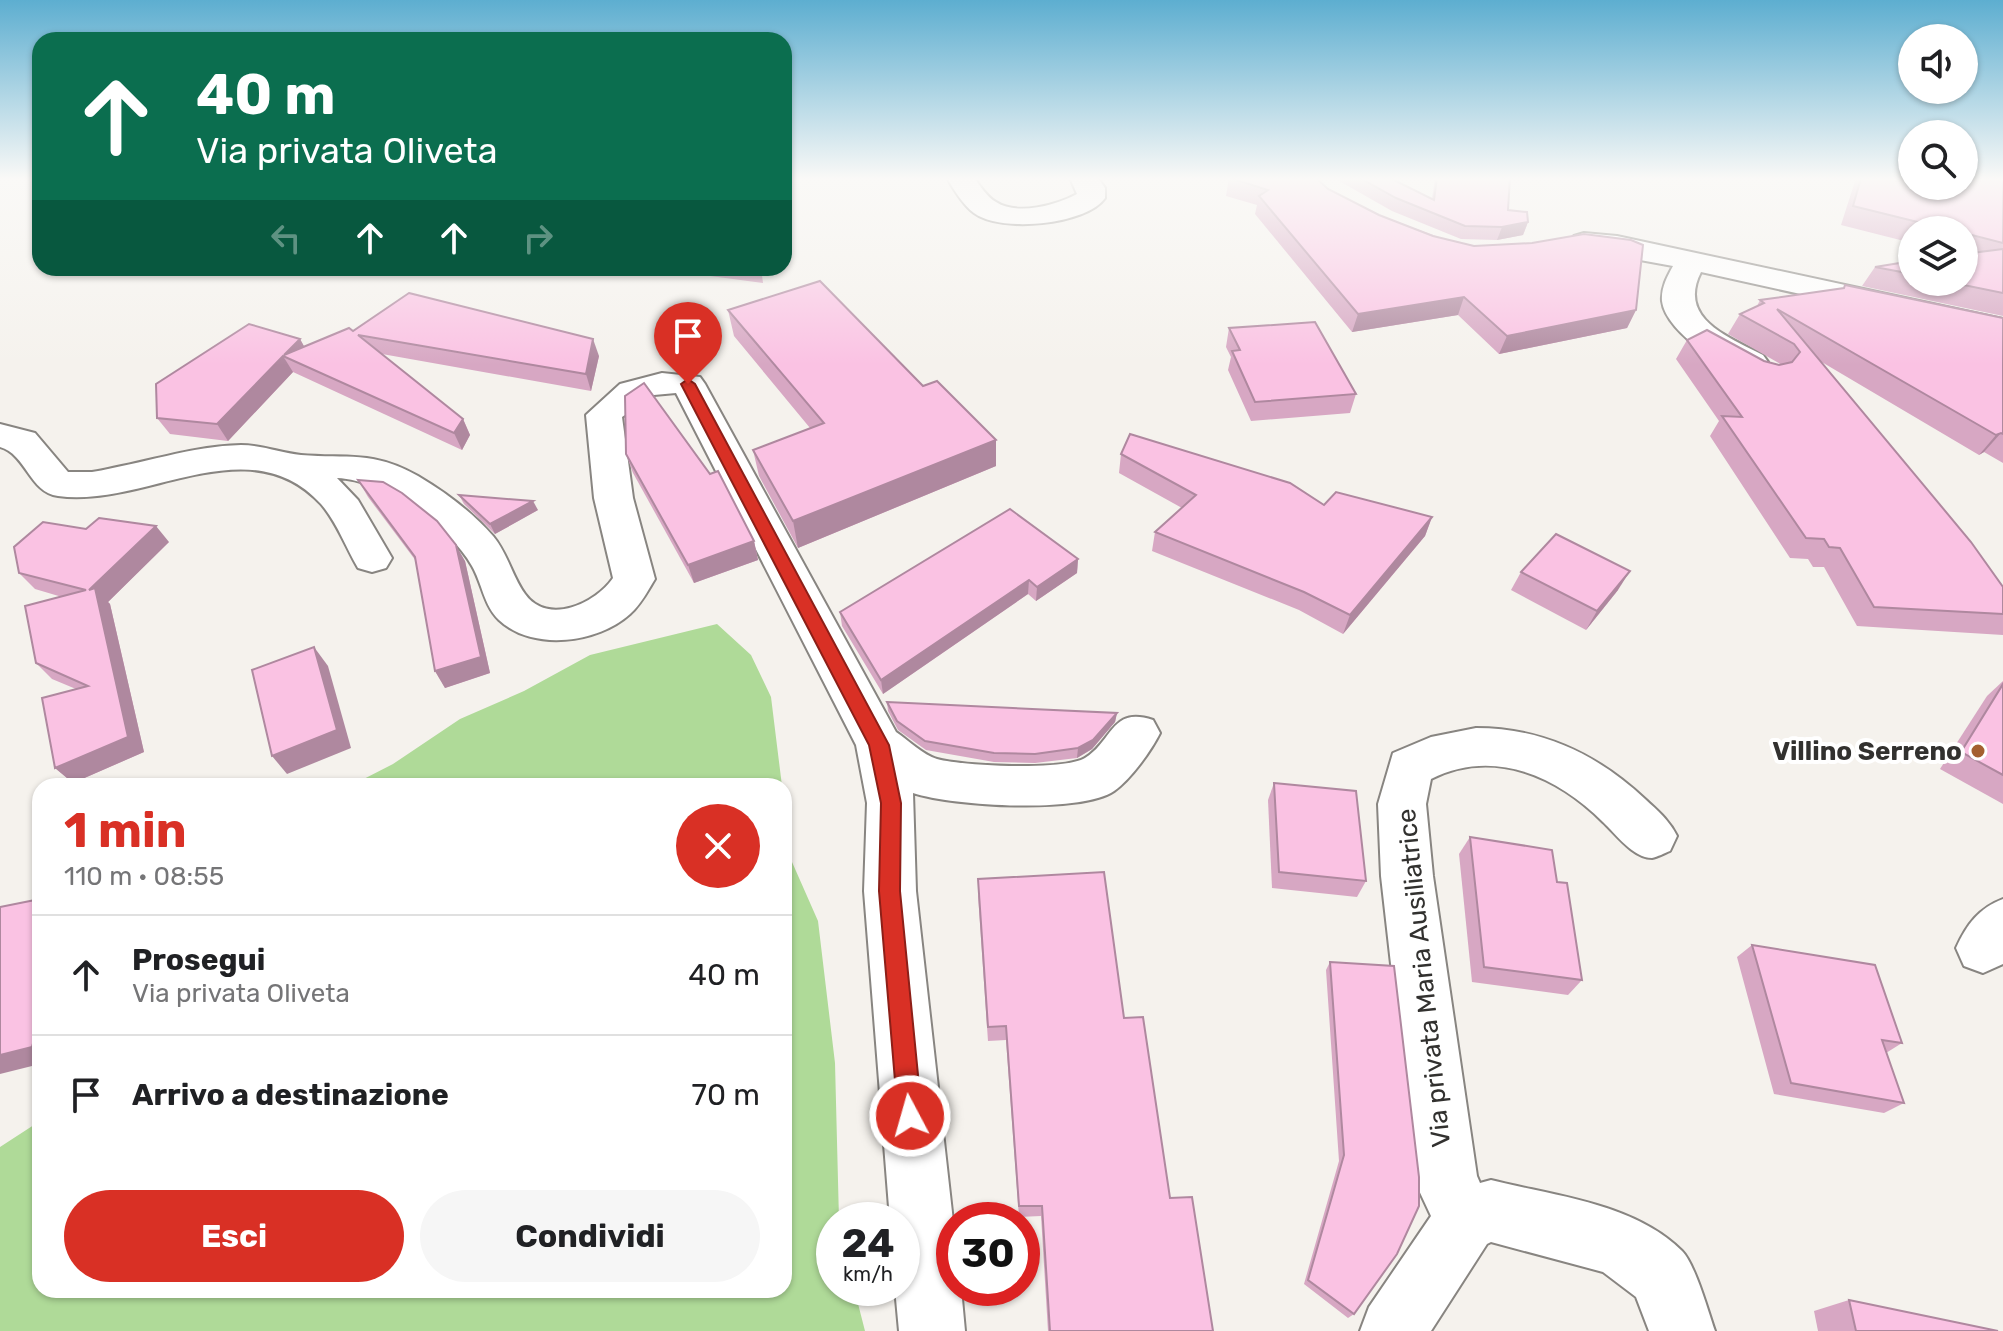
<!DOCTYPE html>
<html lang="it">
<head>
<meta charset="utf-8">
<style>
	body { margin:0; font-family:Rubik,sans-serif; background:#f6f6f6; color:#202124; height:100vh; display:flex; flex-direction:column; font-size:30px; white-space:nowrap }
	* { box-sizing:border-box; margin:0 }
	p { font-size:26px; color:#757577 }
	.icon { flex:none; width:44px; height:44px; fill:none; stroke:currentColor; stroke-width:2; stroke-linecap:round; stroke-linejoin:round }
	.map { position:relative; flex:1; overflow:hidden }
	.side { position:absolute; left:32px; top:778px; width:760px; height:520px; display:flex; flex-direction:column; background:#fff; border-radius:24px; box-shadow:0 2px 6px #0004 }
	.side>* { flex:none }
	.top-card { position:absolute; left:32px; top:32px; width:760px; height:244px; border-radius:24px; box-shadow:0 2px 6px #0004; background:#0b6e4f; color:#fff; overflow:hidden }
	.controls { position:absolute; left:1898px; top:24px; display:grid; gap:16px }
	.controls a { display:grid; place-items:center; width:80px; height:80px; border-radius:50%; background:#fff; box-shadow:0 2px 6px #0004; font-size:40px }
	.speed { position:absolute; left:816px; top:1202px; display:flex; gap:16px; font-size:40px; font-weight:700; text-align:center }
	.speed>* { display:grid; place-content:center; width:104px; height:104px; border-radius:50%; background:#fff; box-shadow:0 2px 6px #0004; line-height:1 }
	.speed small { font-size:20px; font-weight:400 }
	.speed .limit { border:12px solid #d22; background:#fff; color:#111 }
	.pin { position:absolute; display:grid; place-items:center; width:68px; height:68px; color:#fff; margin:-82px -34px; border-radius:50% 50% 50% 0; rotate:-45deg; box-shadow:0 0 8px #0007 }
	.pin .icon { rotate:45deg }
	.me { position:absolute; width:88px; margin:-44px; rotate:354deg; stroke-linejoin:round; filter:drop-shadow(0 0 6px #0008) }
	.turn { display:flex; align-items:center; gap:28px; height:168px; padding:0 32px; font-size:36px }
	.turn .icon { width:104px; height:104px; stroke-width:2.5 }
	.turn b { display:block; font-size:56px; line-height:68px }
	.lanes { display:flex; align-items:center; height:76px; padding:0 32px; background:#0003; justify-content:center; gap:40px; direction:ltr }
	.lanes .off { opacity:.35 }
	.round { display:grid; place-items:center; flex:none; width:84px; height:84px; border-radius:42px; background:#f6f6f6 }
	.head { display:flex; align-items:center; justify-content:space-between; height:136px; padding:0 32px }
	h1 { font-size:48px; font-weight:700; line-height:60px; color:#d93025 }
	.action { display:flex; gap:16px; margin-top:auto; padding:16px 32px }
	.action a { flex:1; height:92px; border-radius:48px; background:#d93025; color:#fff; font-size:32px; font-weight:700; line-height:92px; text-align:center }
	.action a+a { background:#f6f6f6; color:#202124 }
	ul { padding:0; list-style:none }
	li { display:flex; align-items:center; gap:24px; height:120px; padding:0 32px; border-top:2px solid #e0e0e0 }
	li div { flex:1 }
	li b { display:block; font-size:30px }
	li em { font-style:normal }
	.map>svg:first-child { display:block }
</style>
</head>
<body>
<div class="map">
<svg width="2003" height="1331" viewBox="0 0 2003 1331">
	<rect width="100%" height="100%" fill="#f5f2ed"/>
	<g fill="#afda98">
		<polygon points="717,624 751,655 771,697 782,786 350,786 393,764 460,719 524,691 590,655"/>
		<polygon points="784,798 792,862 818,921 835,1063 839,1220 834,1220 834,1288 854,1288 865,1331 0,1331 0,1147 40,1121 40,1290 784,1290"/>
	</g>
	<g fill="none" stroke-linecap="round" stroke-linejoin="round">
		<g stroke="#888581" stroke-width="4">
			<g id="minor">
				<path d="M947 178H974C981 187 987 197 996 202 1017 216 1057 205 1077 194L1070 178H1098L1105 188V198C1086 225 1000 233 974 213 963 205 954 190 947 178Z"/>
				<path d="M1584 233 1617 236 2003 319V339L1701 272C1677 319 1729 337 1763 355L1768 362 1763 369C1733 377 1666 334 1662 301 1661 288 1667 277 1673 266L1574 248 1569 242 1574 236Z"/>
				<path d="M662 373 700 377 705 384 896 732C908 740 923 755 937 759 962 766 1063 771 1085 758 1113 741 1111 706 1153 720L1160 733C1151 751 1131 779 1114 791 1080 814 952 806 913 793L916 891 954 1230V1288H961L965 1331H899L895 1288H902V1220H890L864 891 867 803 856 745 676 393 654 395 622 417 633 498 655 579C647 592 641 604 630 614 598 643 533 652 499 620 484 606 482 583 472 566 449 525 383 480 337 478L358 500 392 558 386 568 372 572 358 568C346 548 337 522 321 504 248 425 146 508 58 496 30 493 26 454 0 447V424L35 433 68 472H92C141 464 192 446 241 445 262 445 281 453 301 455 348 459 372 450 418 476 445 492 472 512 493 536 508 554 512 576 525 594 548 626 596 603 613 578L594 498 586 415 620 384Z"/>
				<path d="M1476 728C1542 728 1597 754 1645 799 1658 811 1669 820 1677 836L1670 851C1665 853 1657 857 1652 858 1633 858 1616 834 1603 822 1558 777 1494 747 1431 779L1426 804 1433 876 1477 1176 1480 1183 1491 1180C1554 1196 1634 1203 1682 1251 1695 1264 1708 1311 1715 1331H1649L1636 1297 1603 1272 1491 1242 1487 1244 1431 1331H1360L1369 1307 1431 1216 1416 1184 1381 876 1378 804 1393 753 1431 737Z"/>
				<path d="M2003 899V964L1983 973 1964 966 1956 948C1967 924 1979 908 2003 899Z"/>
			</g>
		</g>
		<use href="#minor" fill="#fff" fill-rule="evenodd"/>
	</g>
	<g fill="#d7a7c3">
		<polygon points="1229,178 1328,189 1379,215 1636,310 1627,328 1499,354 1458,315 1352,332 1255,214 1257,205 1226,196"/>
		<polygon points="1334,178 1390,178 1432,199 1435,178 1510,178 1508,210 1528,222 1523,235 1497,240 1461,239 1392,211"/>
		<polygon points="1856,178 2003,178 2003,316 1862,286 1875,267 1912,261 1912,282 1964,282 1964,230 1912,230 1912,243 1841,225"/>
		<polygon points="650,268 761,268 763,283"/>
		<polygon points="1845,285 2003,318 2003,463 1984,452 1979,455 1820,361 2003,587 2003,635 1857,626 1824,567 1813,567 1808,559 1790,558 1710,436 1719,421 1676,359 1687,340 1779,365 1782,365 1728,334 1740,314 1757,306 1760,300 1843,288"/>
		<polygon points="728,310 923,386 996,466 798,548 759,476 753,450 810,428 734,336"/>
		<polygon points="1229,328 1356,394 1350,413 1251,421 1228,370 1231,357 1226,347"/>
		<polygon points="353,331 599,356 591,391 382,354 463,419 470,435 462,450 293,372 228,441 170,434 157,418 300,339 304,347"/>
		<polygon points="626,454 710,474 754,541 758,560 694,583 633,473"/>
		<polygon points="1121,454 1324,505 1432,517 1425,536 1343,634 1299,610 1152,551 1155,532 1182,508 1119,473"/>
		<polygon points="358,480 465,561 490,673 445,688 435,671 416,561 368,497"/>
		<polygon points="459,495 538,510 495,534 464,504"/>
		<polygon points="169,542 108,602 110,604 144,752 73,783 55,768 76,689 52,679 36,663 62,597 35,589 19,573"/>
		<polygon points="1078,559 1077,573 1036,601 1028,594 883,694 842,626 840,612"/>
		<polygon points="1521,572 1618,590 1586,630 1511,590"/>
		<polygon points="2003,681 2003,804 1940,769 1987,696"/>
		<polygon points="887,702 1117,713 1115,722 1092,749 1077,758 1035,763 994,762 926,750 898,730 888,711"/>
		<polygon points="1274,783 1366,881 1357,897 1272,888 1268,800"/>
		<polygon points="1470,837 1582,980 1568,995 1472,982 1459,854"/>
		<polygon points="978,895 1124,1018 1170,1198 1213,1331 1048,1331 1041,1216 1019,1217 1006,1040 988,1041"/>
		<polygon points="1752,945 1902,1043 1886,1053 1904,1103 1884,1113 1774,1094 1737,957"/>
		<polygon points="1330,962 1394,966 1354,1314 1348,1318 1304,1284 1339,1161 1326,970"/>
		<polygon points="1849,1300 1998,1331 1818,1331 1814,1311"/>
	</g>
	<g fill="#af889f">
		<polygon points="1528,222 1523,235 1497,240 1502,227"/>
		<polygon points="1464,297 1458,315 1352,332 1358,314"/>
		<polygon points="1636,310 1627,328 1499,354 1507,336"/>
		<polygon points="300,339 309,355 284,355"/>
		<polygon points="593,339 599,356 591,391 586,374"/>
		<polygon points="283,356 293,372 228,441 217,424"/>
		<polygon points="463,419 470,435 462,450 454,433"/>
		<polygon points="2001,433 1984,452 1979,455 1996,435"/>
		<polygon points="996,440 996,466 798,548 793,521"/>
		<polygon points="533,501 538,510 495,534 490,524"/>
		<polygon points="1432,517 1425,536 1343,634 1350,615"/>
		<polygon points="156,526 169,542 108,602 110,604 144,752 73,783 55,768 128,737 89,590"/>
		<polygon points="754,541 758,560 694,583 688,565"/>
		<polygon points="456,545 465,561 490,673 445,688 435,671"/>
		<polygon points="1078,559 1077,573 1036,601 1037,587"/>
		<polygon points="1630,571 1618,590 1586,630 1597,611"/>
		<polygon points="1029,580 1028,594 883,694 881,680"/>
		<polygon points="314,647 328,666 351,748 287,774 272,756"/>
		<polygon points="1117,713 1115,722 1092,749 1077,758 1078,748"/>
		<polygon points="40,1018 40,1064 0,1074 0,1055"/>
	</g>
	<g fill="#fac2e3" stroke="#af889f" stroke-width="2">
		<polygon points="1230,178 1316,178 1328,189 1379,215 1433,236 1474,246 1532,243 1584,234 1631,240 1643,245 1636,310 1507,336 1464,297 1358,314 1259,196 1268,190"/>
		<polygon points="1360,178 1390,178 1434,200 1437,178 1510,178 1508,210 1527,212 1528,222 1502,227 1465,226 1396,198"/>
		<polygon points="1861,178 1912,178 1912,186 1964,186 1964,178 2003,178 2003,243 1964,233 1964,230 1950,230 1853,206"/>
		<polygon points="2003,249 2003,293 1949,282 1964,282 1964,254"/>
		<polygon points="1912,261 1912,274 1875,267"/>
		<polygon points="820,281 923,386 937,381 996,440 793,521 753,450 824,423 728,310"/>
		<polygon points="1845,285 2003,318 2003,434 2001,433 1996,435 1777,309 1971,542 2003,587 2003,614 1874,607 1840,548 1829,547 1824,539 1806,538 1722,416 1742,417 1687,340 1707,330 1764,361 1779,365 1792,362 1800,352 1794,344 1740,314 1764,303 1760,300 1844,288"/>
		<polygon points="409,293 593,339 586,374 358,335 463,419 454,433 283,356 217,424 157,418 156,384 249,324 300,339 284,355 349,328 353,331"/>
		<polygon points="1315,322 1356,394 1255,402 1232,351 1240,350 1229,328"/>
		<polygon points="644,383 710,474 718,471 754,541 688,565 626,454 625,396"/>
		<polygon points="1130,434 1290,483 1324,505 1336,492 1432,517 1350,615 1304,592 1155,532 1196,495 1121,454"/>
		<polygon points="358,480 383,482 402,493 437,521 456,545 481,657 435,671 415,557"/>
		<polygon points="459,495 533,501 490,524"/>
		<polygon points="1010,509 1078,559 1037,587 1029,580 881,680 840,612"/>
		<polygon points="99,518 156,526 89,590 95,588 128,737 55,768 42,698 88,686 36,663 25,606 86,590 19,573 14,547 43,522 86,529"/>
		<polygon points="1556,534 1630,571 1597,611 1521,572"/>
		<polygon points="314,647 337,730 272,756 252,670"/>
		<polygon points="2003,684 2003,775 1961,752"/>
		<polygon points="887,702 1117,713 1093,740 1078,748 1035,754 994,753 925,741 897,721"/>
		<polygon points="1274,783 1356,791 1366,881 1279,872"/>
		<polygon points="1470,837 1552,850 1557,882 1567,883 1582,980 1484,967"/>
		<polygon points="1104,872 1124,1018 1143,1017 1170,1198 1192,1197 1213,1331 1050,1331 1042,1206 1019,1206 1006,1026 988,1027 978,879"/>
		<polygon points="40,899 40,1018 32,1047 0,1055 0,907"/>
		<polygon points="1752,945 1875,965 1902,1043 1882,1040 1904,1103 1791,1083"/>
		<polygon points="1330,962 1394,966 1419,1177 1419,1206 1397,1254 1354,1314 1308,1280 1344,1155"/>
		<polygon points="1849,1300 1998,1331 1856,1331"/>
	</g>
	<linearGradient id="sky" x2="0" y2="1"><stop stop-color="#5daed0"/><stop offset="0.49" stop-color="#faf9f7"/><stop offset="1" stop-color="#faf9f7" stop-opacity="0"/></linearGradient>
	<rect width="2003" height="365" fill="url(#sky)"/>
	<polygon fill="#d93025" stroke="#8d1f18" stroke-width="2" points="688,379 695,384 889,745 901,803 900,891 922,1116 919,1125 910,1129 902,1125 898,1116 879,891 881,803 869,745 681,384"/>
	<circle fill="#a46030" stroke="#fff" stroke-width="3" cx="1978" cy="751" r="8"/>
	<g text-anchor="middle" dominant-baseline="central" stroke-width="8" stroke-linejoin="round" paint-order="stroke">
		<g font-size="26" font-weight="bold" fill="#32312f" stroke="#fff" text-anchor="end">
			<text x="1962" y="751">Villino Serreno</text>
		</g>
		<g font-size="26" fill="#32312f" stroke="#fff">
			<text transform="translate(1424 978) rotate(-96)">Via privata Maria Ausiliatrice</text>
		</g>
	</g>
</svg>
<div class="controls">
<a><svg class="icon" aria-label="sound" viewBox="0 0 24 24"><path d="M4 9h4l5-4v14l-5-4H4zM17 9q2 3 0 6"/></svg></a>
<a><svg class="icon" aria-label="search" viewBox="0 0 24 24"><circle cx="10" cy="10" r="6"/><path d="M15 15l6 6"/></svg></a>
<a><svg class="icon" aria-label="layers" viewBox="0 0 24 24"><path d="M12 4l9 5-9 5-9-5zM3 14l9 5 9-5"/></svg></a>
</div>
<div class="speed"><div>24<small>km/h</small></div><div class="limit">30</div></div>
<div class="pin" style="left:688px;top:384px;background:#d93025"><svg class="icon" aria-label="arrive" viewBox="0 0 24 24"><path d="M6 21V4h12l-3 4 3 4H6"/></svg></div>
<svg class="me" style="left:910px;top:1116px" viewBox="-20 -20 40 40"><circle r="17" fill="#d93025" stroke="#fff" stroke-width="3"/><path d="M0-11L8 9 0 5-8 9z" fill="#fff"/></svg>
<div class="top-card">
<div class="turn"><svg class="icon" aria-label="ahead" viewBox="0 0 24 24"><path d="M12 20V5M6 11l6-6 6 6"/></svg><div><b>40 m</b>Via privata Oliveta</div></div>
<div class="lanes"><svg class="icon off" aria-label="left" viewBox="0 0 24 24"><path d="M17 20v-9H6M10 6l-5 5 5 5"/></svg><svg class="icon" aria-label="ahead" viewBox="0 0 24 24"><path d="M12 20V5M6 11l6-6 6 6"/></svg><svg class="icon" aria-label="ahead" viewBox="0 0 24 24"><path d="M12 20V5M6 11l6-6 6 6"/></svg><svg class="icon off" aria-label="right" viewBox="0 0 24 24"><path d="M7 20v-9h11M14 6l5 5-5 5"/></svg></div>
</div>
<section class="side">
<div class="head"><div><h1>1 min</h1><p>110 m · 08:55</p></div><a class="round" style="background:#d93025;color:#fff"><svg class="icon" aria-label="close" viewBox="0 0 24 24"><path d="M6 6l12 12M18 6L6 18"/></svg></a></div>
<ul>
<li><svg class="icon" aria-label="ahead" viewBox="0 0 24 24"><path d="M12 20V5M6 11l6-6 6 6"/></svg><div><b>Prosegui</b><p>Via privata Oliveta</p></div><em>40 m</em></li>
<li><svg class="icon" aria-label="arrive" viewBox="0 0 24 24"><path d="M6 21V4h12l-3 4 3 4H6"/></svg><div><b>Arrivo a destinazione</b></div><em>70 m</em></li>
</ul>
<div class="action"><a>Esci</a><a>Condividi</a></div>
</section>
</div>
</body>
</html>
